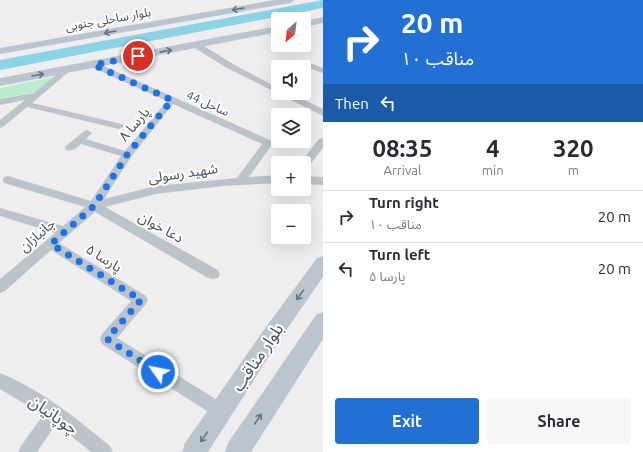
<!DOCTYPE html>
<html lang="en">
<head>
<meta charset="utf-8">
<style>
	body { margin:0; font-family:Ubuntu,"Noto Sans Arabic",sans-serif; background:#f7f7f7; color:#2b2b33; height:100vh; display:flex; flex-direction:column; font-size:15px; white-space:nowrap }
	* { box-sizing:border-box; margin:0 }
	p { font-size:13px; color:#7c7c81 }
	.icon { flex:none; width:22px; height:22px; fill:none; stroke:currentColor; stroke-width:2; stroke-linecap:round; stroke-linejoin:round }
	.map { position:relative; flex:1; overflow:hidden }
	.side { display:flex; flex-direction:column; background:#fff; width:320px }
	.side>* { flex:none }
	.hud { background:#2270d4; color:#fff; overflow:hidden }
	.needle { width:26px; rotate:208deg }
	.controls { position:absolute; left:271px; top:12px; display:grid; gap:8px }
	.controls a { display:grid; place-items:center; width:40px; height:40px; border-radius:4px; background:#fff; box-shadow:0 4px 16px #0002; font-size:20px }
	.pin { position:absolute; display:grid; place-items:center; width:34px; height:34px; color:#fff; margin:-17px; border:2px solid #fff; border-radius:50%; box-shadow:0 1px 4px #0007 }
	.me { position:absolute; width:44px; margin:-22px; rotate:303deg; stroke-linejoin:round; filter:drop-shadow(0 0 3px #0008) }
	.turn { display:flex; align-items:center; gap:14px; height:84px; padding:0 12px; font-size:18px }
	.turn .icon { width:52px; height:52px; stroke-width:2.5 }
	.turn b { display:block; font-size:28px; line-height:34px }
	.then { display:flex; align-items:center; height:38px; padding:0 12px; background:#0003; gap:8px; font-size:15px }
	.eta { display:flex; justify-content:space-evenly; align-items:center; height:68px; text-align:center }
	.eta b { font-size:24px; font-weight:600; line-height:28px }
	.cta { display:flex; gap:8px; margin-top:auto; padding:8px 12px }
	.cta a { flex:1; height:46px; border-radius:4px; background:#2270d4; color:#fff; font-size:16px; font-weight:600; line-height:46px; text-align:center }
	.cta a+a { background:#f7f7f7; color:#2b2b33 }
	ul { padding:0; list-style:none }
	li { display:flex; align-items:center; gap:12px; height:52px; padding:0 12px; border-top:1px solid #e1e1e2 }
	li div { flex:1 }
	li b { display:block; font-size:15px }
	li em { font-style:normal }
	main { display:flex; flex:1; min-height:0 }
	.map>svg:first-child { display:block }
</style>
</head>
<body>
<main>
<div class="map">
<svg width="323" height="452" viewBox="0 0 323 452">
	<rect width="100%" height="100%" fill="#efeded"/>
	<polygon fill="#bcecce" points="53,77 36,92 0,99 0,88"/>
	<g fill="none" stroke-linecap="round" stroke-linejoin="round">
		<polygon fill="#8bd4e6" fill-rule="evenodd" points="323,0 323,8 0,70 0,60"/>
		<g fill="#bcc4cb" fill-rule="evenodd">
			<polygon points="193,43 199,43 233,64 278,88 278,93 290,93 323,109 323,116 227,68 193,47"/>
			<polygon points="299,61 305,61 323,68 323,73 299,65"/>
			<path d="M91 63H97L272 141 273 143 249 177 278 175V183L223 186 156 194 105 207 218 270 220 274 218 278 213 279 208 278 95 212 59 243 146 296 148 300 146 304 117 338 227 406 229 412 227 418 221 420 102 344 100 339 102 334 131 301 51 250 5 291 0 293V279L55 233 0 216V208L63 226 85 207 4 183 3 180 4 177 8 176 91 201 121 156 81 144C76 148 73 152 66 150L65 148 66 146 84 131 87 130 92 133 86 139 125 151 167 101 91 67ZM173 104 262 144 237 178 156 186 104 199 131 157Z"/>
			<polygon points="64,68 67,68 71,70 32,103 122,124 124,126 122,128 119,129 27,107 3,127 0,128 0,120 25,100 0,105 0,99 34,93"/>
			<polygon points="323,138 323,148 308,167 304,168 304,163 300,163 319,139"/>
			<polygon points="304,176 323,177 323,185 304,184"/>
			<path d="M0 373C42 390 76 418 110 446L113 452H91L56 424 37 452H18L21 446 43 415 0 389Z"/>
		</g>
		<g fill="#bbc5d0" fill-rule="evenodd">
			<polygon points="274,0 295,0 290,3 0,54 0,48"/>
			<polygon points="323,17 323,23 304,27 304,21"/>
			<polygon points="278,26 278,32 0,86 0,78"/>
			<polygon points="323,256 323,277 280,339 208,452 182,452 185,443 266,327 317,258"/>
			<polygon points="323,312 323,339 251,452 225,452 228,443 316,315"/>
		</g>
	</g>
	<defs><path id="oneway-shaft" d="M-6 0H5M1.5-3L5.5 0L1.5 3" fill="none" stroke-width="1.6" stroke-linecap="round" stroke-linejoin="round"/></defs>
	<g stroke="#69737d">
		<use href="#oneway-shaft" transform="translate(238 9) rotate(170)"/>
		<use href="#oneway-shaft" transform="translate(110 32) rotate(170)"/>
		<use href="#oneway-shaft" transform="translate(166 51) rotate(-11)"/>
		<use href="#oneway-shaft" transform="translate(38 75) rotate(-10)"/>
		<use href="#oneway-shaft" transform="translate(300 295) rotate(126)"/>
		<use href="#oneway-shaft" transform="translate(258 419) rotate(-57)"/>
		<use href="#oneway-shaft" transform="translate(204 437) rotate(124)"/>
	</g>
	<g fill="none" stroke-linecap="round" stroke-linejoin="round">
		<polyline stroke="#1a73e8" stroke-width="7" stroke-dasharray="0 12.6" points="138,56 94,65 172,100 127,155 94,206 51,244 141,300 107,339 158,372"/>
	</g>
	<g text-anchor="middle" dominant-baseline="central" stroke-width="4" stroke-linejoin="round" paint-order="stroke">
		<g font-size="12" fill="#465059" stroke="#fff">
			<text transform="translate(108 19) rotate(-10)">بلوار ساحلی جنوبی</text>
			<text transform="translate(208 103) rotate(24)">ساحل 44</text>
		</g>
		<g font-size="14" fill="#465059" stroke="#fff">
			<text transform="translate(134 124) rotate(-50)">پارسا ۸</text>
			<text transform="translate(183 173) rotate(-8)">شهید رسولی</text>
			<text transform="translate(161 227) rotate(29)">دعا خوان</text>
			<text transform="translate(37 235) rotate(-41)">جانبازان</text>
			<text transform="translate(104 258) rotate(32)">پارسا ۵</text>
		</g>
		<g font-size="17" fill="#465059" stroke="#fff">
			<text transform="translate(257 357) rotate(-56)">بلوار مناقب</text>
			<text transform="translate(54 414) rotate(35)">چوپانیان</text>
		</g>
	</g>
</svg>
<div class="controls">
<a><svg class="needle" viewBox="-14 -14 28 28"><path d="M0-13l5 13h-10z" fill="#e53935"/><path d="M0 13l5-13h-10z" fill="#7c7c81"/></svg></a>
<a><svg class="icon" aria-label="sound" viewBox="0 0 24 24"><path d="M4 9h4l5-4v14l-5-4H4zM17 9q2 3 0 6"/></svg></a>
<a><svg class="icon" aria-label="layers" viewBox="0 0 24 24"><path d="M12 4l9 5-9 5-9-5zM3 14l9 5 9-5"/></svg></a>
<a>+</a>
<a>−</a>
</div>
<div class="pin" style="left:138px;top:56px;background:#d93025"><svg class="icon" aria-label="arrive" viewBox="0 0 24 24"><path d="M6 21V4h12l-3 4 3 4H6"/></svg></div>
<svg class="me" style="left:158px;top:372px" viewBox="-20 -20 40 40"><circle r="17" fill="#1a73e8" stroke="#fff" stroke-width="3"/><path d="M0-11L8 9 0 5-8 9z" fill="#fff"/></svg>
</div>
<section class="side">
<div class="hud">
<div class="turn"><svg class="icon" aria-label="right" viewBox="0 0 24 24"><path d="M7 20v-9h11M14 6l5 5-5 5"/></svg><div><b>20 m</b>مناقب ۱۰</div></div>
<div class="then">Then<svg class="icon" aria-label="left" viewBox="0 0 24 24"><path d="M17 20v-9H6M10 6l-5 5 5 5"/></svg></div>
</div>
<div class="eta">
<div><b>08:35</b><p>Arrival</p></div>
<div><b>4</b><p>min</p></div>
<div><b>320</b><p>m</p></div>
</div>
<ul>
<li><svg class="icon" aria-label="right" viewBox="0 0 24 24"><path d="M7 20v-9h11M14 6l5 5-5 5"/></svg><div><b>Turn right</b><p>مناقب ۱۰</p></div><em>20 m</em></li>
<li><svg class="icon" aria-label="left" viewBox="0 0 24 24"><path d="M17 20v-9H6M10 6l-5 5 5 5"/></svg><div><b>Turn left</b><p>پارسا ۵</p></div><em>20 m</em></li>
</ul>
<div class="cta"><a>Exit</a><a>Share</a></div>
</section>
</main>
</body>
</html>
